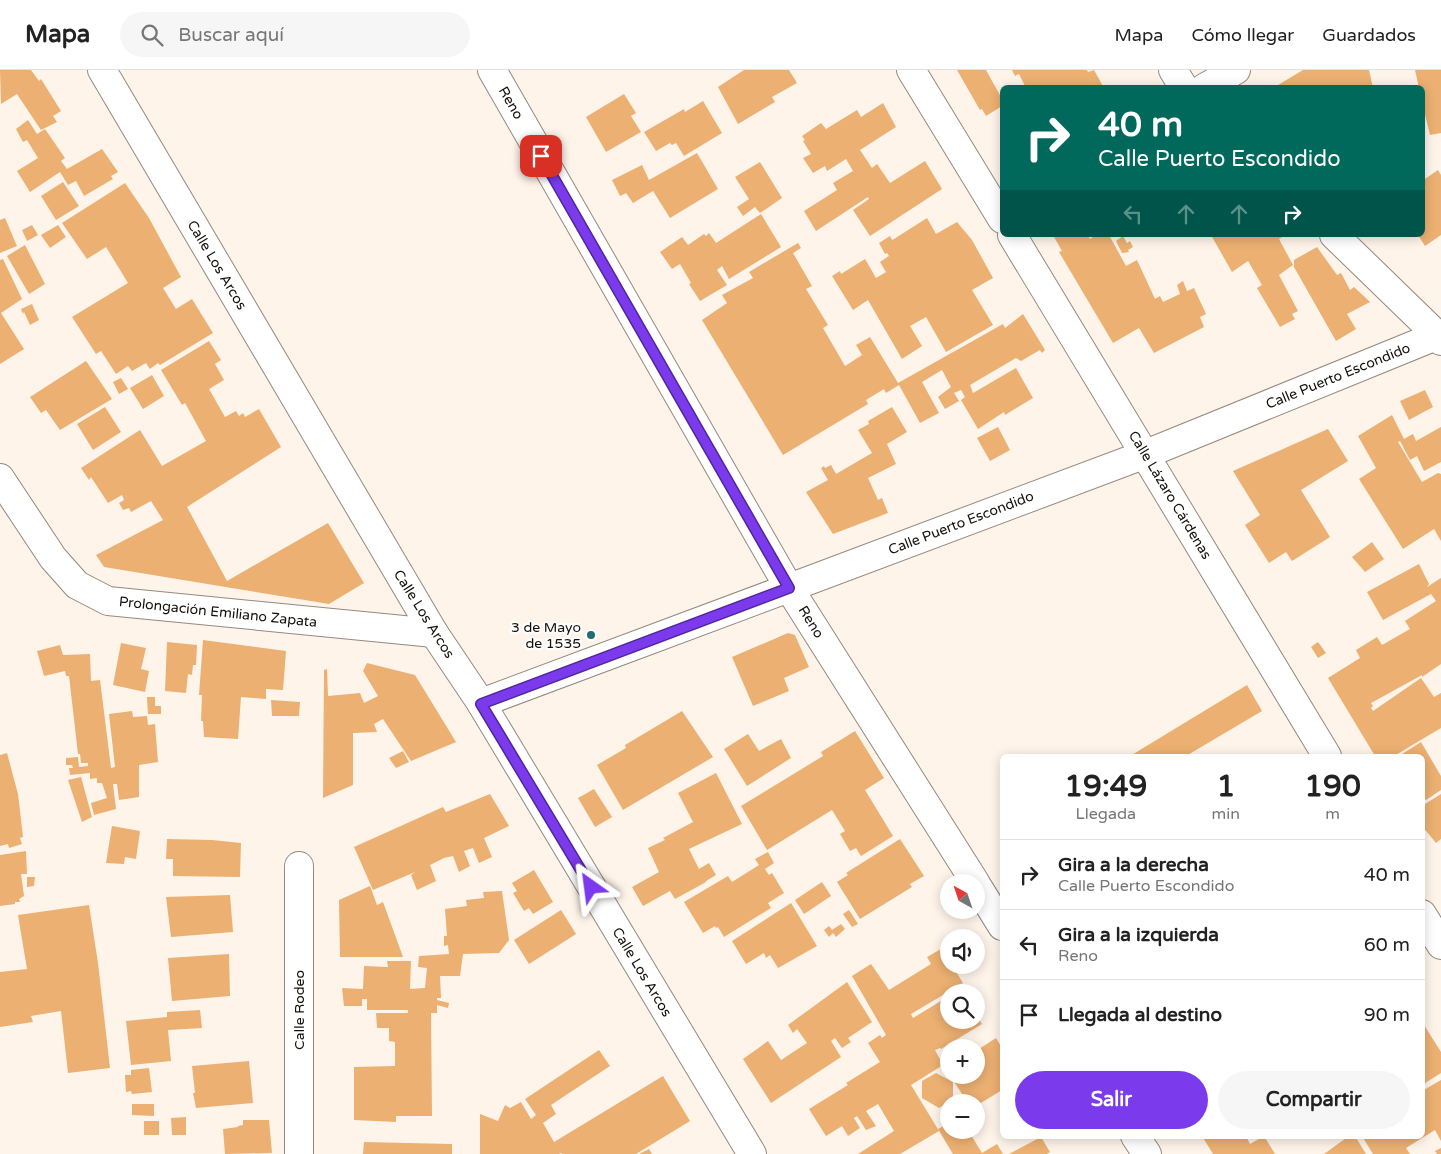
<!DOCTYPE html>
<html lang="es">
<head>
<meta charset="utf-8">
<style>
	body { margin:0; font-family:"Varela Round",sans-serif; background:#f6f6f6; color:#222; height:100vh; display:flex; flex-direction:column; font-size:19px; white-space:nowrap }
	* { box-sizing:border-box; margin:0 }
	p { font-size:16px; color:#767676 }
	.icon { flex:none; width:28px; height:28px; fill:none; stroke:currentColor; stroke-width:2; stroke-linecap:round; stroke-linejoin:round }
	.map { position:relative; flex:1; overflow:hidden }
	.details { position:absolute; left:1000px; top:684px; width:425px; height:385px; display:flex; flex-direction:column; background:#fff; border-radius:8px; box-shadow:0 2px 12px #0003 }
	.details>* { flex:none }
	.banner { position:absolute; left:1000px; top:15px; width:425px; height:152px; border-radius:8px; box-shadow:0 2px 12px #0003; background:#00695c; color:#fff; overflow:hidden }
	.needle { width:32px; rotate:320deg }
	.tools { position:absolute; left:940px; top:804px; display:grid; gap:10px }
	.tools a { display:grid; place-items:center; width:45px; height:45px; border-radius:50%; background:#fff; box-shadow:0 2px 12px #0003; font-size:25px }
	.pin { position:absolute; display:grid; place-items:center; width:42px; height:42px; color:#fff; margin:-21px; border-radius:10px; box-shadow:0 2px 8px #0006 }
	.me { position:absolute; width:55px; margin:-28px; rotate:329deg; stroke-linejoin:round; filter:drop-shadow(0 0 4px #0008) }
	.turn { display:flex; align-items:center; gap:18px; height:105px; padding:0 15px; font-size:22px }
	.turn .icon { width:65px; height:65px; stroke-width:2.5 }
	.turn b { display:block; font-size:35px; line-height:42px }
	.lanes { display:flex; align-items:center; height:48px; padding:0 15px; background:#0003; justify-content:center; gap:25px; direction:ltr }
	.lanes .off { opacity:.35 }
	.eta { display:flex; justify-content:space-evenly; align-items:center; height:85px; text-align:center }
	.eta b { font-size:30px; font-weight:700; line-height:35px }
	.primary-button { display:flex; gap:10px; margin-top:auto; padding:10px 15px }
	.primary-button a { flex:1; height:58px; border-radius:30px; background:#7c3aed; color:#fff; font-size:20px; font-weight:700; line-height:58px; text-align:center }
	.primary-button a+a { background:#f6f6f6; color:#222 }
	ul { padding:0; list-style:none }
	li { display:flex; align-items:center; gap:15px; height:70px; padding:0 15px; border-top:1px solid #e0e0e0 }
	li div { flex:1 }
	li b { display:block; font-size:19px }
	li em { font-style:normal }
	header { display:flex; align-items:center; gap:30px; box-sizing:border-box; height:70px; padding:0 25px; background:#fff; border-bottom:1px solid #e0e0e0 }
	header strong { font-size:24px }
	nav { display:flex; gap:28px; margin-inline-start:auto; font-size:18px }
	.search { width:350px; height:45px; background:#f6f6f6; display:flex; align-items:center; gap:12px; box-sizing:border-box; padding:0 18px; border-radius:28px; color:#767676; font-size:19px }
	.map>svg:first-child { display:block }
</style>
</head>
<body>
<header>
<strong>Mapa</strong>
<div class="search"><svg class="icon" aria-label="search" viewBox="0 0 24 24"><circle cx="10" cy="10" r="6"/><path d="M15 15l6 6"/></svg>Buscar aquí</div>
<nav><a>Mapa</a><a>Cómo llegar</a><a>Guardados</a></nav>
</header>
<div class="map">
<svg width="1441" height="1084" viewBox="0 0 1441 1084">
	<rect width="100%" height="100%" fill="#fef4ea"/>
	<g fill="#ecb072">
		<polygon points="0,0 31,0 39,11 41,9 61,41 53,46 57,52 41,60 17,24 1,34"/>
		<polygon points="744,0 789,0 797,13 772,27 775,32 738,54 718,17"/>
		<polygon points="957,0 986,0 1001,27 1000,28 1002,36 986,46 982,39 980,40"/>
		<polygon points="1012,0 1087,0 1088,2 1094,0 1104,18 1026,18 1019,4 1015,6"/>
		<polygon points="1303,0 1369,0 1373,18 1339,18 1338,15 1331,18 1273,18"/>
		<polygon points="1415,0 1441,0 1441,63 1430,65 1422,32 1422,18 1419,18"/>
		<polygon points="624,24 636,43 631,46 641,62 606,82 586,47"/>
		<polygon points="703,31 722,63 684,86 676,73 672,75 670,73 656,81 644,62 684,39 685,42"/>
		<polygon points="883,33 896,57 860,80 872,98 877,94 890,113 925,91 942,119 870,166 853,140 869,129 868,127 816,161 804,141 837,120 833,113 853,101 846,89 827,101 825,96 813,103 803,88 811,84 803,71 805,70 802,66 821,53 826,59 857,40 861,47"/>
		<polygon points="28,50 37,64 45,59 65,88 61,91 67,99 102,79 118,102 111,106 113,109 84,126 76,111 68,115 60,102 30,122 17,101 38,88 27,70 23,72 16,59"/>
		<polygon points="697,83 718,119 670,148 653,121 633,133 626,123 620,126 612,110 642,95 649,110"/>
		<polygon points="760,92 782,128 760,143 755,137 743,146 737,137 749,129 735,107"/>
		<polygon points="1438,100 1441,105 1441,165 1425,176 1418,165 1422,165 1422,111"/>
		<polygon points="63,112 79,136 56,150 41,126"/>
		<polygon points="125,113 149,148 181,207 163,218 176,239 192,229 213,263 160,295 158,293 150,299 146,293 132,301 128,296 116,304 101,281 96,284 72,247 128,213 106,177 87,189 62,153"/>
		<polygon points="761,144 781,177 729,209 722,196 717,200 727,215 700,231 689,214 691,213 680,194 672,199 660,182 682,167 688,175 704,164 706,166 709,163 716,173"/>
		<polygon points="5,148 17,176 0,183 0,150"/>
		<polygon points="927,148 936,164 957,152 972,170 993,208 972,220 993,255 946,282 926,247 910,256 922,276 902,289 868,230 853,240 832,206 840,201 841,204 865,189 876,208 886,202 880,192 889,186 887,183 885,184 879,173 890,166 892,170 894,169"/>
		<polygon points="32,155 38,165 27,171 22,160"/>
		<polygon points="58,155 66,167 50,178 41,165"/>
		<polygon points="1053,165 1089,165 1088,166 1090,169 1096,165 1109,165 1126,196 1137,190 1155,229 1160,226 1163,232 1180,224 1177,215 1183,211 1187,221 1194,218 1206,244 1200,247 1204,257 1154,283 1139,258 1113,273 1059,182 1062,181"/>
		<polygon points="1211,165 1285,165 1279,169 1293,195 1279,205 1298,241 1292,244 1295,249 1280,257 1257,218 1262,215 1248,191 1232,202"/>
		<polygon points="1123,166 1127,173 1130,171 1133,177 1128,180 1129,182 1122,183 1116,171"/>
		<polygon points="798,173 801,178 793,183 812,216 806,219 828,255 823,258 845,296 862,285 856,275 870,267 898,313 1003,254 1005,258 1023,244 1045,280 1042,283 1040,280 1021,291 1016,288 970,315 973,323 1016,298 1033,328 1005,345 1004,342 978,359 961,330 965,327 961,320 954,323 959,331 945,339 938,327 951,317 942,300 922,312 939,343 920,353 899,315 886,323 884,319 866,330 868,334 783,385 702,250 727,233 722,225 753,208 749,202"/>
		<polygon points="25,175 45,214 29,224 7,186"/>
		<polygon points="1317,177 1337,205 1341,203 1350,220 1354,217 1370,232 1347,244 1356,259 1336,271 1294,197 1294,190"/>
		<polygon points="3,189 22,229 1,243 24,279 0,294 0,190"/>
		<polygon points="32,234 39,250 30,255 24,242 23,244 21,239"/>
		<polygon points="209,271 221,290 215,294 224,310 209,319 225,347 236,341 239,346 243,343 245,347 259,339 281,377 187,437 227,511 328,453 364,513 329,534 104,497 96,485 163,450 151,431 131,442 129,438 123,440 119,433 124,430 122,425 108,433 91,407 89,410 81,398 140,360 162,396 206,371 185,333 182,335 161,300"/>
		<polygon points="86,291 112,329 60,360 46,340 41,343 30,327"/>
		<polygon points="152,305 164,326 143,339 130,318"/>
		<polygon points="121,308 128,319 119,324 113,312"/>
		<polygon points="1425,320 1433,337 1409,350 1400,331"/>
		<polygon points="105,337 121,362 93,380 77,354"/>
		<polygon points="892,337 907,362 887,374 896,394 868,408 878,430 882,428 888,443 833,464 806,422 828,410 821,398 824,396 825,398 831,395 836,404 872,383 858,360 869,354 868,351"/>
		<polygon points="1392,345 1404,369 1413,364 1416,371 1441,357 1441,392 1424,401 1417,386 1410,390 1400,371 1398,372 1422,412 1438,403 1441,404 1441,471 1434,459 1403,479 1359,409 1376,398 1358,366"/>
		<polygon points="998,357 1010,380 990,391 977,368"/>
		<polygon points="1328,359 1348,391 1301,420 1330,467 1292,491 1286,482 1269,493 1245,455 1260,445 1233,401"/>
		<polygon points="1372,472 1384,489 1365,502 1352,487"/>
		<polygon points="1419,494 1429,514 1427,517 1441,508 1441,594 1422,607 1422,605 1371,633 1373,636 1371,638 1373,641 1421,608 1434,627 1441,623 1441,658 1394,686 1375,686 1328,608 1360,588 1356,580 1377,567 1382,575 1410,559 1405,551 1436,531 1431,524 1383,550 1367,522"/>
		<polygon points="788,563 795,565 809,597 784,608 789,621 753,636 732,587"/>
		<polygon points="203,570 286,581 283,620 266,619 266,629 241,627 238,669 204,667 203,651 201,651 202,625 199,625"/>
		<polygon points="167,572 197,575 196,595 193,595 192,605 188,604 186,623 165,621"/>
		<polygon points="1318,572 1326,583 1318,588 1311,577"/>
		<polygon points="121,573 146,578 141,599 149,601 145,622 113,615"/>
		<polygon points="60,575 63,585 90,584 91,611 100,610 111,698 115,697 109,644 132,641 133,647 147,646 148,655 155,654 158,692 139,695 139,727 119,730 117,714 113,714 116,739 94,745 91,733 107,728 102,713 97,713 97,708 90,709 90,703 70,705 69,698 73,698 72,695 66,695 66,688 78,687 79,697 88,696 88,693 81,693 80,684 78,684 69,606 66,606 65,601 44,606 37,581"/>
		<polygon points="367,593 415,605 456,672 411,691 383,649 374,654 377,662 353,663 353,715 323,728 324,600 327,599 328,626 360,623 364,633 378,626 363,601"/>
		<polygon points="1247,615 1262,641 1186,686 1130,686"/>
		<polygon points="147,627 155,627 155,636 161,636 161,644 148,644"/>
		<polygon points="271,630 300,632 299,646 272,646"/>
		<polygon points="682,641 713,687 623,740 597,695 626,678 625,675"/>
		<polygon points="855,661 884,708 865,720 893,766 861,786 856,778 850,781 840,764 845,761 832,740 767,780 741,736 823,686 821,682"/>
		<polygon points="748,664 759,681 781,669 791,688 747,716 724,679"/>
		<polygon points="1421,672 1441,706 1441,720 1426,730 1422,725 1422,686 1399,686"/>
		<polygon points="403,681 409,692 396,698 389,688"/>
		<polygon points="7,683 18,724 23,767 20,768 22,774 9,778 8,774 0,776 0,685"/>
		<polygon points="716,703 742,754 689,779 699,799 709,793 716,805 706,811 706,812 675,829 670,821 643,836 632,817 659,802 648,778 665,770 663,768 693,752 678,723"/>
		<polygon points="81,707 92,747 82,752 68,710"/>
		<polygon points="594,719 612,747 595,757 578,728"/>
		<polygon points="490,724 509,756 484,768 492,787 479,793 473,778 464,781 470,796 459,802 453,786 444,788 430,795 436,811 417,820 411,805 415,802 373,820 354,777 443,737 446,742"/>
		<polygon points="1441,724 1441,769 1436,773 1422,756 1422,730 1425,734"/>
		<polygon points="112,756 140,761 136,789 125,787 124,794 106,793"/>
		<polygon points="167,769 212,770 241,773 240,807 173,806 173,789 166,789"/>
		<polygon points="900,769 924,806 910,814 912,817 860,849 837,812 848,805 846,803"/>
		<polygon points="26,781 27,804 21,804 24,826 19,829 20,832 15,832 15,834 0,836 0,785"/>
		<polygon points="768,782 774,793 765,799 769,805 772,803 784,823 768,833 771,838 724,867 718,857 716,858 715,856 703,863 684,832 728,806 732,812 759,795 755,789"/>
		<polygon points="534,800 553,832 533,844 529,838 524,841 513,823 517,821 512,813"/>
		<polygon points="27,807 35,807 34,816 27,817"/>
		<polygon points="822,812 831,826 804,844 795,830"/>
		<polygon points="370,816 377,835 383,832 403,887 340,887 339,830"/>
		<polygon points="502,821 509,870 499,883 463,884 460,906 440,906 441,928 437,928 437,930 449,933 448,938 437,935 437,943 431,943 432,1046 396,1046 396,1052 354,1050 354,997 395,996 395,972 389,971 389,958 377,958 376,943 408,943 408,940 367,940 367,929 362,929 362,936 344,936 342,918 363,919 364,896 388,897 387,891 411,891 410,919 425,918 427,898 418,897 419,886 449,884 448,875 444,876 444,866 447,866 445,839 467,836 466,830 484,828 483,822"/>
		<polygon points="230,825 233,862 171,867 166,827"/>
		<polygon points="791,833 817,876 778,898 770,885 766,888 764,883 746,894 732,871"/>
		<polygon points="89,835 98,893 110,998 68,1003 61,941 31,946 33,952 0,957 0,902 27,899 18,845"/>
		<polygon points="561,840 576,864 529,894 514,870"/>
		<polygon points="849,840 858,854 852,857 843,844"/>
		<polygon points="841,854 845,859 836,867 833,863 829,867 824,860 829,856 832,860"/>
		<polygon points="941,879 949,889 949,895 952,895 963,913 911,944 913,948 949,926 949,950 976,950 976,945 982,954 941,979 940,978 935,980 943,995 911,1015 939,1061 900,1084 858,1084 894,1061 878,1034 866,1041 876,1056 866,1060 857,1046 854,1048 860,1058 848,1066 842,1056 826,1066 809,1039 848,1015 846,1013 880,992 868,973 880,965 882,968 886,965 852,906 871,894 889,920 931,894 927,887"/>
		<polygon points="229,884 230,926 172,931 168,888"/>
		<polygon points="847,912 872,952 848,968 851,972 842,978 835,968 831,971 841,987 771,1033 743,989 768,971 781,990 807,973 797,959 793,963 788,955"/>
		<polygon points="200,940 202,958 168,960 171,991 131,995 126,951 167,947 167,942"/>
		<polygon points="1424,955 1441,982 1441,1003 1422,1015 1422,956"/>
		<polygon points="996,968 1002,978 1002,1020 976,1036 976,1032 967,1032 950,1005 976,1005 976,981"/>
		<polygon points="599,980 610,996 551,1035 556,1044 543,1053 554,1072 663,1006 690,1051 636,1084 562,1084 561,1083 559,1084 480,1084 480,1044 498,1051 505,1035 510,1038 521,1032 531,1049 536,1045 525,1029"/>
		<polygon points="249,991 253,1033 196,1038 193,1023 195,1023 192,996"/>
		<polygon points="949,991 949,1003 943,995"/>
		<polygon points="149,998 152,1022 132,1024 131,1021 126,1022 125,1005 131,1005 131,1000"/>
		<polygon points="936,1003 953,1012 953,1029 939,1038 922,1028 922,1011"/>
		<polygon points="1441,1010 1441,1071 1435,1060 1406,1078 1410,1084 1373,1084 1362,1066 1422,1066 1422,1021"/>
		<polygon points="132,1034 154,1034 154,1046 132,1045"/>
		<polygon points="186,1047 186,1065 172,1065 171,1048"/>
		<polygon points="243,1050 269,1050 272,1083 225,1084 223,1059 238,1057 238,1056 243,1055"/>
		<rect x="144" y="1051" width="15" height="14"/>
		<polygon points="949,1053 949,1060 968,1060 982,1083 997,1074 1003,1084 953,1084 938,1059"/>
		<polygon points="1202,1066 1246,1066 1250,1074 1264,1066 1275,1084 1213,1084"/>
		<polygon points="1349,1066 1355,1066 1366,1084 1324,1084"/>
		<polygon points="1041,1067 1050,1082 1047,1084 1009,1084"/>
		<polygon points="364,1072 452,1074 452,1084 363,1084"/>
		<polygon points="1441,1078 1441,1084 1437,1084 1435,1081"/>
		<polygon points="649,1079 652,1084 639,1084"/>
	</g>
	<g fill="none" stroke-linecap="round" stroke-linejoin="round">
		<g stroke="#95897e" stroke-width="30">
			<g id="minor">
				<polyline points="102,0 434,563 481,633 752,1084"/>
				<polyline points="911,0 1002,149"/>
				<polyline points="1173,0 1184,18"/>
				<polyline points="1204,18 1236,0"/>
				<polyline points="1012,165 1327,686"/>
				<polyline points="1334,165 1438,266 1441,271"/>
				<polyline points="0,408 53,488 77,515 108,531 434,563"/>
				<polyline points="481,633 789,518 975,812"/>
				<polyline points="976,814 1002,856"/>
				<polyline points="1422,844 1441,875"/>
				<polyline points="1135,1066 1147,1084"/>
				<polyline points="299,1084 299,796"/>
			</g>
		</g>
		<g stroke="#95897e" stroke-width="30">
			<polyline id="tertiary" points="492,0 789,518 1146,384 1441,264"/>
		</g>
		<use href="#minor" stroke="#fff" stroke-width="28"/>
		<use href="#tertiary" stroke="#fff" stroke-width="28"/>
	</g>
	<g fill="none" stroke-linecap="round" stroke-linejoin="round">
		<g stroke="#51269a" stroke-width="12">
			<polyline id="route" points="541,86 789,518 481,634 591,817"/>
		</g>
		<use href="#route" stroke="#7c3aed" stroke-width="9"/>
	</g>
	<circle fill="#226c75" stroke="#fff" stroke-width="2" cx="591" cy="565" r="5"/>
	<g text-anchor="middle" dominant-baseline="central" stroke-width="4" stroke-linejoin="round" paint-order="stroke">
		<g font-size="14" fill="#130f0a" stroke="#fff">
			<text transform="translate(511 33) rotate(60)">Reno</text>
			<text transform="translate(217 195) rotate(59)">Calle Los Arcos</text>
			<text transform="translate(1338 306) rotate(-22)">Calle Puerto Escondido</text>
			<text transform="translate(1170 425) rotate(59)">Calle Lázaro Cárdenas</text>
			<text transform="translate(961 453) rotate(-21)">Calle Puerto Escondido</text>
			<text transform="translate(218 542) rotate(6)">Prolongación Emiliano Zapata</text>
			<text transform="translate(424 544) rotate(58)">Calle Los Arcos</text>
			<text transform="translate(811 552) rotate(58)">Reno</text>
			<text transform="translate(642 902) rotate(59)">Calle Los Arcos</text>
			<text transform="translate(299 940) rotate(-90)">Calle Rodeo</text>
		</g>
		<g font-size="14" fill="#130f0a" stroke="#fff" text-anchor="end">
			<text x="581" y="557">3 de Mayo<tspan x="581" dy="16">de 1535</tspan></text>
		</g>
	</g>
</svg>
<div class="tools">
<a><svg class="needle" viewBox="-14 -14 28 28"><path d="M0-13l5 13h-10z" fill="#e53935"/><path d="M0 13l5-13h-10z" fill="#767676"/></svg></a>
<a><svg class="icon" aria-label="sound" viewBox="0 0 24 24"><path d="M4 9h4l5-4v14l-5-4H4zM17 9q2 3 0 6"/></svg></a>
<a><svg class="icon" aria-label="search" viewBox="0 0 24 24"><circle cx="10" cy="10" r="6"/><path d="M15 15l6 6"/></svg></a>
<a>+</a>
<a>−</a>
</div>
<div class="pin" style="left:541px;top:86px;background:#d93025"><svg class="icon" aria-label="arrive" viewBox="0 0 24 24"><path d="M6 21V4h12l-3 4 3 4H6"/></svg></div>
<svg class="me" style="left:591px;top:817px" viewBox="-20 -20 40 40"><path d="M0-17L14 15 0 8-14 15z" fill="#7c3aed" stroke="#fff" stroke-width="4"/></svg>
<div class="banner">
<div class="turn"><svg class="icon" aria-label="right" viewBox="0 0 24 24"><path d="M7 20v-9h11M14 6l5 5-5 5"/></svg><div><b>40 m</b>Calle Puerto Escondido</div></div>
<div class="lanes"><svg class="icon off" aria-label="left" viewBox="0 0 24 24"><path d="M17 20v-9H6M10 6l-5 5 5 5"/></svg><svg class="icon off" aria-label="ahead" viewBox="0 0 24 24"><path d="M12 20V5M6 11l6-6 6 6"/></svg><svg class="icon off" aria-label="ahead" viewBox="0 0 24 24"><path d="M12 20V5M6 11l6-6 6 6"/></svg><svg class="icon" aria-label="right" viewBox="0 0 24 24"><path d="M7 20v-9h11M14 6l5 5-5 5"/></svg></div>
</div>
<section class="details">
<div class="eta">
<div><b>19:49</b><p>Llegada</p></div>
<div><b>1</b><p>min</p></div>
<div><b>190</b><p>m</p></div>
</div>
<ul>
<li><svg class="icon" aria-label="right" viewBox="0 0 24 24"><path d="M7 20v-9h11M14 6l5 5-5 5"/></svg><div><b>Gira a la derecha</b><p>Calle Puerto Escondido</p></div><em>40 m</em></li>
<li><svg class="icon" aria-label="left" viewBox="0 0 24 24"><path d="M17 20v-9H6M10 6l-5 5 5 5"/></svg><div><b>Gira a la izquierda</b><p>Reno</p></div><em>60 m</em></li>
<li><svg class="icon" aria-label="arrive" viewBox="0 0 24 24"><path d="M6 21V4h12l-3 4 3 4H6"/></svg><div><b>Llegada al destino</b></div><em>90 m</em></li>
</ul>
<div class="primary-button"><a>Salir</a><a>Compartir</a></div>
</section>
</div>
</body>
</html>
